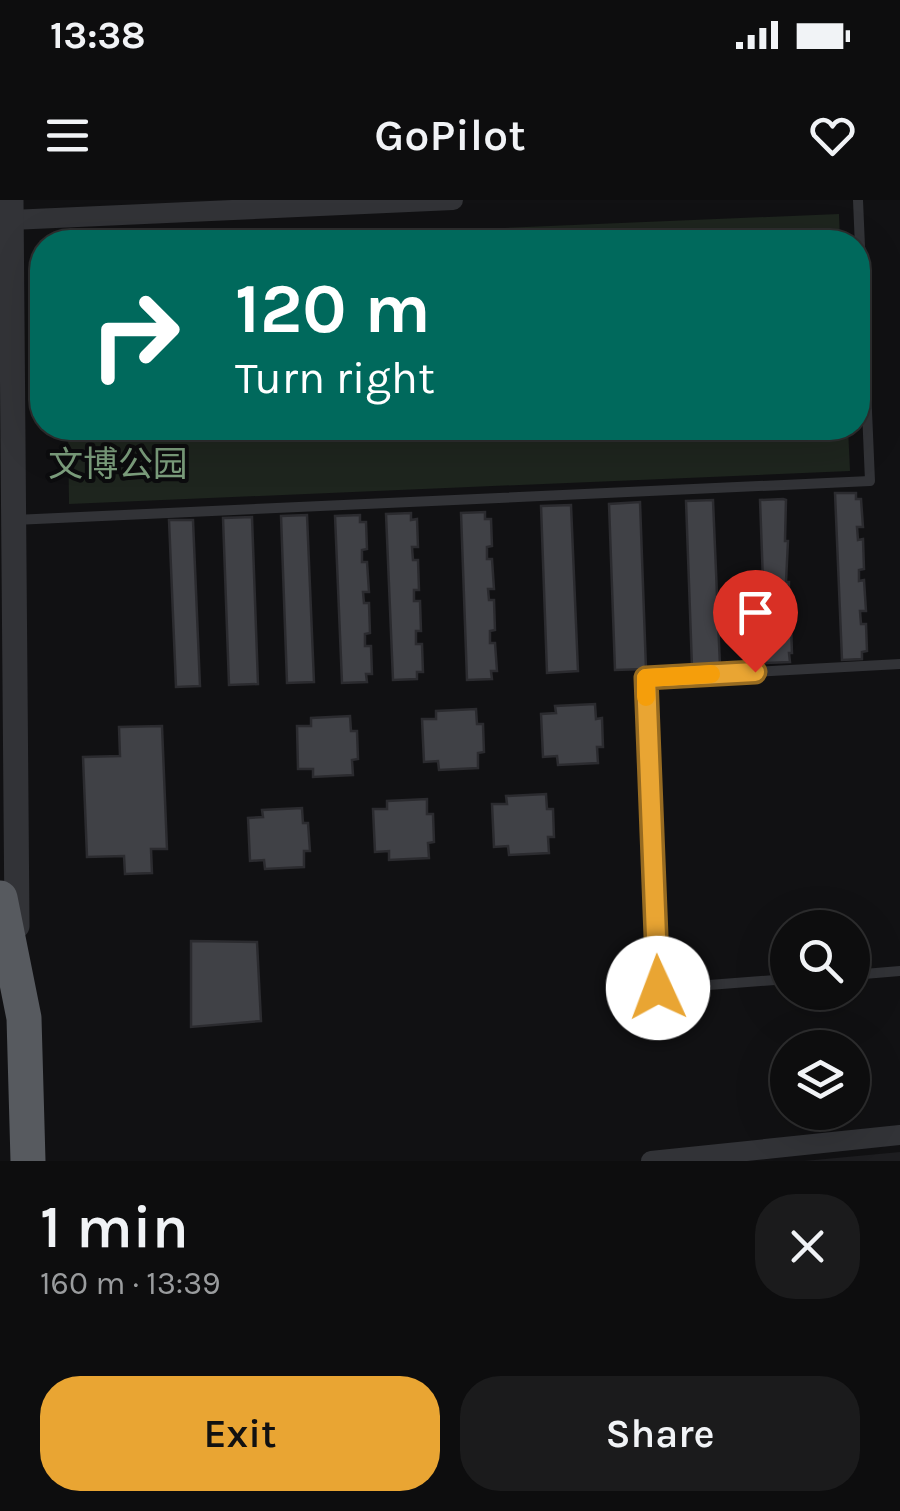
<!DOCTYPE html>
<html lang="en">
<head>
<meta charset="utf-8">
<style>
	body { margin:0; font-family:Karla,"Noto Sans SC",sans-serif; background:#1b1b1c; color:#f1f3f6; height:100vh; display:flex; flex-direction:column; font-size:38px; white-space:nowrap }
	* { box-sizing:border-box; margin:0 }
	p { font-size:32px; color:#9a9c9e }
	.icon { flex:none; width:55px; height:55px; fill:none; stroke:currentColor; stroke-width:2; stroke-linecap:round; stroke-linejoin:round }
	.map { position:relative; height:961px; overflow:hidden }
	.drawer { display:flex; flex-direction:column; background:#0d0d0e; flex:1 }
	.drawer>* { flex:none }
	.guide { position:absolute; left:30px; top:30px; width:840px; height:210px; border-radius:40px; box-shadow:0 10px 40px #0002,0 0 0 2px #2d2d2e; background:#00695c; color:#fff; overflow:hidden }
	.fabs { position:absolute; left:770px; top:710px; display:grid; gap:20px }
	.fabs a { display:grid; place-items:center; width:100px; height:100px; border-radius:50%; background:#0d0d0e; box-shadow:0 10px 40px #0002,0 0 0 2px #2d2d2e; font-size:50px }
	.pin { position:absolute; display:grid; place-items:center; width:85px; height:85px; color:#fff; margin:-102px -42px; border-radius:50% 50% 50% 0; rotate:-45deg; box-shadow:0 0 10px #0007 }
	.pin .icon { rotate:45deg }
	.me { position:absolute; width:110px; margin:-55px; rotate:358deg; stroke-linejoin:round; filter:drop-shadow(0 0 8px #0008) }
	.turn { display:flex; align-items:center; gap:35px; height:210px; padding:0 40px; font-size:45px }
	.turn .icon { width:130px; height:130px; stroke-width:2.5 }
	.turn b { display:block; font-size:70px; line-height:85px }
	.round { display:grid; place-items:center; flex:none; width:105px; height:105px; border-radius:40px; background:#1b1b1c }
	.headline { display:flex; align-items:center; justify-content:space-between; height:170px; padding:0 40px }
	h1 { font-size:60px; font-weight:600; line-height:75px }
	.button { display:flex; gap:20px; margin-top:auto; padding:20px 40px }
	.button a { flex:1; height:115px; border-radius:40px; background:#e9a533; color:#111; font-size:40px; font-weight:600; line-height:115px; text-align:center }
	.button a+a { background:#1b1b1c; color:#f1f3f6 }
	.status { display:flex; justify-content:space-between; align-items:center; height:70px; padding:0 50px; background:#0d0d0e; direction:ltr }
	.status svg { height:28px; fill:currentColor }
	header { display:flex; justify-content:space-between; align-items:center; height:130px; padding:0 40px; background:#0d0d0e; font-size:45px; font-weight:600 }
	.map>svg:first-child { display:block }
</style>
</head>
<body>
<div class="status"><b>13:38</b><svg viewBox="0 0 49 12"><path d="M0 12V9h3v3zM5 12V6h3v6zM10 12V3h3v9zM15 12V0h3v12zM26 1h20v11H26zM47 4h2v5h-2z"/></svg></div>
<header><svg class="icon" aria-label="menu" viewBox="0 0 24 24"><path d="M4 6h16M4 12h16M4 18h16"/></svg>GoPilot<svg class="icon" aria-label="heart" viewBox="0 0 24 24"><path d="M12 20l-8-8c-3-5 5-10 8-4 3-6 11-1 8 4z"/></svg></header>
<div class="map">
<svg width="900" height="961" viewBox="0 0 900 961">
	<rect width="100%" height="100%" fill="#111113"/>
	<polygon fill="#1d1d20" points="900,952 900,961 804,961"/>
	<g fill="#1e251e">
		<polygon points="839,14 840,42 164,42"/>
		<polygon points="68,228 848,228 850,271 69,304"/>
	</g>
	<g fill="#404146" stroke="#2b2b2f" stroke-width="2.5">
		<polygon points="835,293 856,293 856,299 861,299 863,327 857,327 858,340 863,339 864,369 859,370 859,381 864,380 866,411 860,411 861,424 866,424 867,451 862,452 862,459 842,460"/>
		<polygon points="783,299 786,300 785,341 788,341 786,382 789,382 788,425 791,425 792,453 789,453 790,462 766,463 760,300"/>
		<polygon points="713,300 720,466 692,467 686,301"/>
		<polygon points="640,302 646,469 615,470 609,304"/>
		<polygon points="571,305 578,471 547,473 541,306"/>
		<polygon points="485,312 485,319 491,319 492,346 487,347 487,359 492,359 494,389 488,389 489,400 494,400 495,430 490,431 490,443 495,443 497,471 491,471 492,479 467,480 461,313"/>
		<polygon points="411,313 411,320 417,319 418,347 412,347 413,360 418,360 419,390 414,390 414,401 420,401 421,431 416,431 416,444 422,444 423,472 417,472 417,479 393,480 386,314"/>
		<polygon points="307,315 314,482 287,483 281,316"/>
		<polygon points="360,315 360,322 366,322 367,349 362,350 362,362 367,362 369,392 363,392 364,403 369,403 370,433 365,434 365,446 371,446 372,474 366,474 367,482 342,483 335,316"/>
		<polygon points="252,317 258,484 229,485 223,318"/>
		<polygon points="169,320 193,320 200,486 176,487"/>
		<polygon points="595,504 596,519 602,518 603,547 597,547 598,563 558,565 557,556 543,557 541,514 556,513 555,506"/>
		<polygon points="476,509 477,524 483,524 484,552 478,553 478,568 439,570 438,561 424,562 422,519 436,519 436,511"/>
		<polygon points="350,516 351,531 357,531 358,559 352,560 353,575 313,577 313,569 298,569 297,526 311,526 311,518"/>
		<polygon points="162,526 167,649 151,649 152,673 125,674 124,656 87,657 83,557 120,556 119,527"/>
		<polygon points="546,594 547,609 553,609 554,637 548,637 549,653 509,655 508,646 494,647 492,604 507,604 506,596"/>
		<polygon points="427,599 427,614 433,614 434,642 428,643 429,658 389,660 389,651 375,652 373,609 387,609 387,601"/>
		<polygon points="302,608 303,623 308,623 310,651 304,651 304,667 265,669 264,660 250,661 248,618 263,617 262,610"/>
		<polygon points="191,741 257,742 261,821 191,827"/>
	</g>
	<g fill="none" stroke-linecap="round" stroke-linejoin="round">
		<g stroke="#323337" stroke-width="10">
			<polyline points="14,320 870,281 858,0"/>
			<polyline points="852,775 900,771"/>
			<polyline points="788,779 657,789 646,478 900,464"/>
		</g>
		<g stroke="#323337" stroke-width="20">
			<polyline points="11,20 453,0"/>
			<polyline points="651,961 900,935"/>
		</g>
		<polyline stroke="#323337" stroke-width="25" points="11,0 17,726"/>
		<polyline stroke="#575a5f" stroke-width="35" points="0,698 24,818 28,961"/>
	</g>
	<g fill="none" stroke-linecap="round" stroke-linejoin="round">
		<g stroke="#976b21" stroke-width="25">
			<polyline id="route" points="658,788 646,478 755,472"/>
		</g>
		<use href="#route" stroke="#e9a533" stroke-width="18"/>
		<polyline stroke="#f59e0b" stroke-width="18" points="646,497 646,478 711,474"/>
	</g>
	<g text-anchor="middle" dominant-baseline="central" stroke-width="8" stroke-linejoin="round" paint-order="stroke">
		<g font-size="35" fill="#7b9d7c" stroke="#0c0c0e">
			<text x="118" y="264">文博公园</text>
		</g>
	</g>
</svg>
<div class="fabs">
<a><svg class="icon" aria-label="search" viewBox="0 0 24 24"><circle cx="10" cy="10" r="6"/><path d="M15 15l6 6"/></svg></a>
<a><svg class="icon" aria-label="layers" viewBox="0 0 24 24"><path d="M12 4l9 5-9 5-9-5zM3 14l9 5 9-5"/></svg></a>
</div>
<div class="pin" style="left:755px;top:472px;background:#d93025"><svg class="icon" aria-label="arrive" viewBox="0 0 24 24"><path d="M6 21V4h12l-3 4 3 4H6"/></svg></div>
<svg class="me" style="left:658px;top:788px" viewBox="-20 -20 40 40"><circle r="19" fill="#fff"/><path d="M0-13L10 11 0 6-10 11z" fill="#e9a533"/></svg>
<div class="guide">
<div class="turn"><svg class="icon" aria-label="right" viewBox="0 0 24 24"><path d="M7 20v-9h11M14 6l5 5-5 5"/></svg><div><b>120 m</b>Turn right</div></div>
</div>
</div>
<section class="drawer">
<div class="headline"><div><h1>1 min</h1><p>160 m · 13:39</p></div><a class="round"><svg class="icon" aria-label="close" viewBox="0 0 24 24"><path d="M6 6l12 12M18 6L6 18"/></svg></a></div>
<div class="button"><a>Exit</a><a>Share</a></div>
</section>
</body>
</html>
